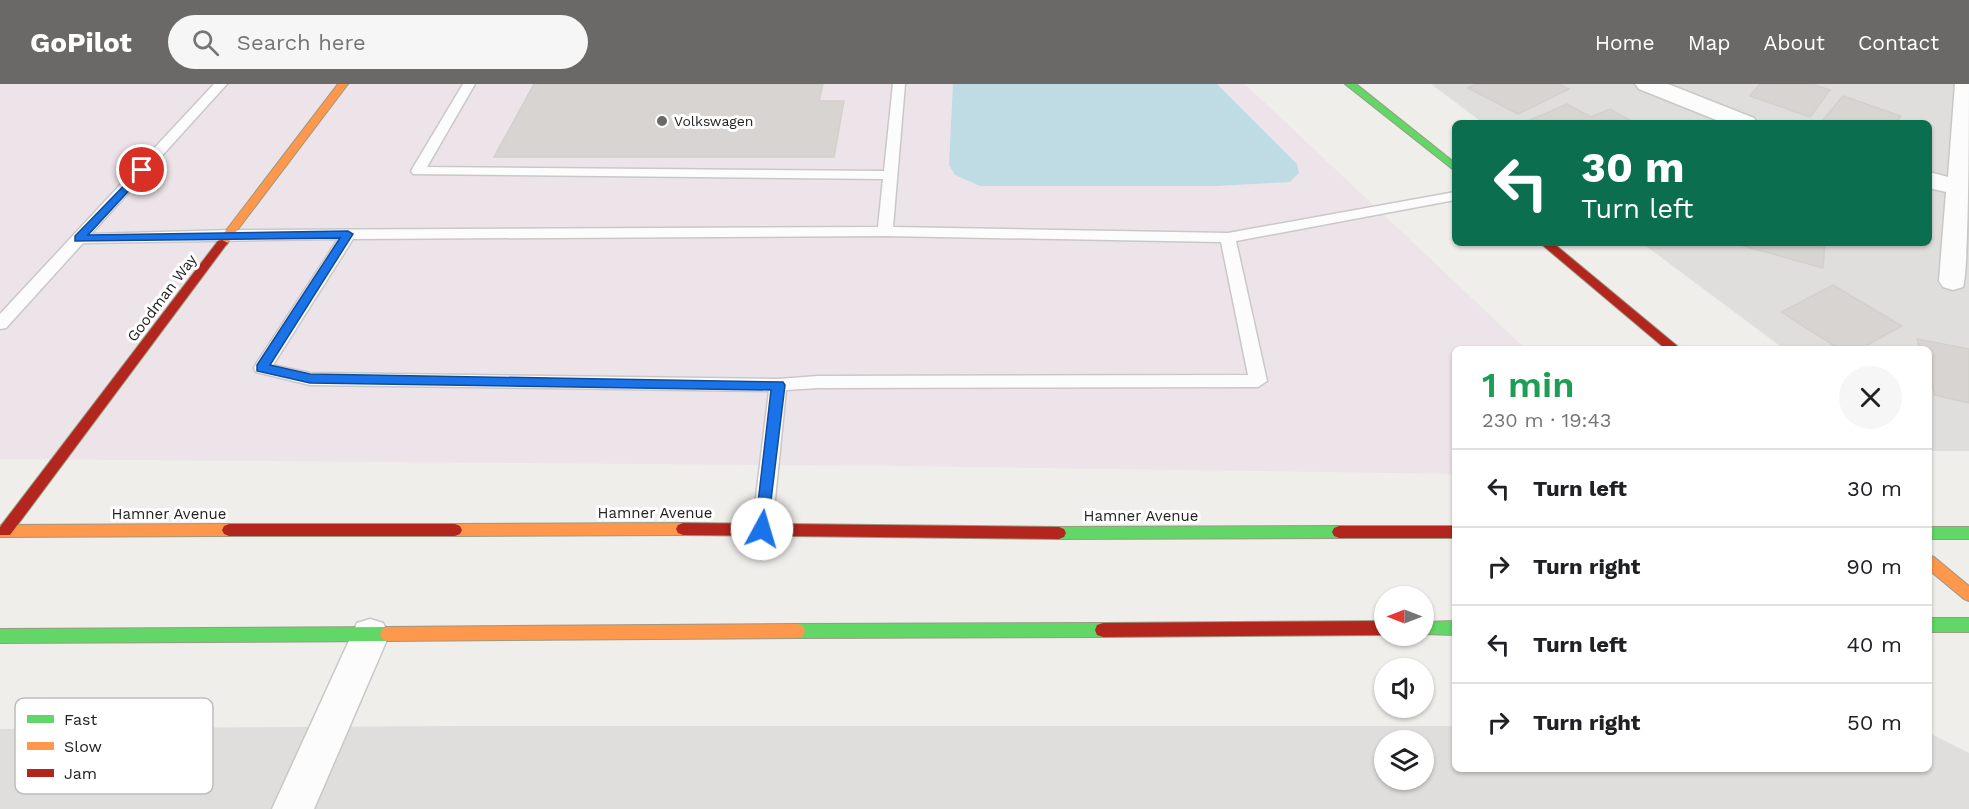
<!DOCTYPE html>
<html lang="en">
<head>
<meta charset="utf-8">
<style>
	body { margin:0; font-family:"Work Sans",sans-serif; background:#f6f6f6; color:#202124; height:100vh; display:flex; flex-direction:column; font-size:22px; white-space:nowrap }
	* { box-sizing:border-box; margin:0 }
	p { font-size:20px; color:#757577 }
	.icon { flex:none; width:33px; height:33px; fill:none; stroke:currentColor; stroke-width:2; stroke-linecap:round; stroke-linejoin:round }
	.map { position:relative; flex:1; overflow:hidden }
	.side { position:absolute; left:1452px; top:262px; width:480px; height:426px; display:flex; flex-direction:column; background:#fff; border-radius:9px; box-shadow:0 2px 4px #0004 }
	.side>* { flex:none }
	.hud { position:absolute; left:1452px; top:36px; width:480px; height:126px; border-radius:9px; box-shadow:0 2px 4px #0004; background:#0b6e4f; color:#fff; overflow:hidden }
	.needle { width:39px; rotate:270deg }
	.fabs { position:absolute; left:1374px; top:502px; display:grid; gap:12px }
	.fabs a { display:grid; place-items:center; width:60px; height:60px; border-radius:50%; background:#fff; box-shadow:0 2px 4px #0004; font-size:30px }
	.pin { position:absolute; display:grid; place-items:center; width:51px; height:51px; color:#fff; margin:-26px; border:3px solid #fff; border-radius:50%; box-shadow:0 2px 6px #0007 }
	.me { position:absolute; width:66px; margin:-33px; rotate:6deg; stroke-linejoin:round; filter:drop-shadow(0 0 4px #0008) }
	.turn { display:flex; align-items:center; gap:21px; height:126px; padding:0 30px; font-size:27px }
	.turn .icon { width:78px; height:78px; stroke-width:2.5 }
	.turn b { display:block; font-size:42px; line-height:51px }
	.round { display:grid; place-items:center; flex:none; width:63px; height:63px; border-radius:32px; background:#f6f6f6 }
	.head { display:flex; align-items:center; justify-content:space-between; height:102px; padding:0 30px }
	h1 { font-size:36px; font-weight:600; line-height:45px; color:#1e9e55 }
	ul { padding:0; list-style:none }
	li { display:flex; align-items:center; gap:18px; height:78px; padding:0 30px; border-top:2px solid #e0e0e0 }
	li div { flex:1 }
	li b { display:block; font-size:22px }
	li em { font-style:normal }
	header { display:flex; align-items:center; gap:36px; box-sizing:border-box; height:84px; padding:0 30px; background:#6a6968; color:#fff }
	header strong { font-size:28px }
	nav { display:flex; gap:33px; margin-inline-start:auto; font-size:21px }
	.search { width:420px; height:54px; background:#f6f6f6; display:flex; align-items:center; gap:15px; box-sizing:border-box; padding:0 21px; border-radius:33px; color:#757577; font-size:22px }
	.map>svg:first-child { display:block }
</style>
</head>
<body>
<header>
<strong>GoPilot</strong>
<div class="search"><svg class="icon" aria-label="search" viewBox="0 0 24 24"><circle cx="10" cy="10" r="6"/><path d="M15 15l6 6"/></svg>Search here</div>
<nav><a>Home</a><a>Map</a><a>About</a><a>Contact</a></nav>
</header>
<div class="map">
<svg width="1969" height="725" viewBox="0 0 1969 725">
	<rect width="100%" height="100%" fill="#f0eeeb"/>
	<g fill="#dfdedc" fill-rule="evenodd">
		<polygon points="1431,0 1969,0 1969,367 1929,367 1929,266 1784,265 1642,159 1929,159 1929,39 1483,39"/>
		<path d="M464 642H1455V686H1929V649L1969 669V725H0V645ZM1384 657H1424V696H1384Z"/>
	</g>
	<polygon fill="#ede4e9" points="0,0 1245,0 1526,265 1455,266 1455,390 899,382 0,375"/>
	<polygon fill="#bfdbe3" points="953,0 1217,0 1297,80 1299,89 1290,98 1216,102 980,102 955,91 949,81"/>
	<g fill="#d7d4d2" stroke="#d3d0cc" stroke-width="1.5">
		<polygon points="534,0 823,0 819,17 844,17 834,73 494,73"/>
		<polygon points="1476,0 1559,0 1569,5 1518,30 1468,4"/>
		<polygon points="1760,0 1811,0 1830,6 1810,33 1750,12"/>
		<polygon points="1843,12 1901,32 1895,39 1822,37"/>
		<polygon points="1567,20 1591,33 1610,25 1635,39 1535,39 1530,36"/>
		<polygon points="1733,159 1825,159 1823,184"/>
		<polygon points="1833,201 1902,242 1858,266 1841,266 1781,228"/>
		<polygon points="1917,255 1969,265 1969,319 1935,311 1929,293 1929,266 1920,266"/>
	</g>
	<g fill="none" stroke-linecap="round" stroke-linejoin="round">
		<g stroke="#c9c8c7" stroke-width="3">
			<path id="lane" d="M214 0H227L91 150 231 146 878 143 883 95 413 90 411 87 463 0H475L427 83 884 87 893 0H905L893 143 1228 149 1455 108V116L1236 157 1267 297 1258 303 818 304 786 306 772 445 769 450 762 453 755 450 752 445 769 307 310 301 256 288 254 284 256 280 338 155 83 159 6 244 0 245V230ZM885 152 1221 158 1248 291 818 292 778 295 310 289 273 281 353 155Z"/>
		</g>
		<g stroke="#c9c8c7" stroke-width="3">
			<g id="street">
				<polygon points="1635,0 1668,0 1754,34 1757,39 1724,39 1639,5"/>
				<path d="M1955 0H1969C1969 33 1969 185 1963 203L1953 206 1943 203 1939 197 1946 108 1929 104V88L1948 93Z"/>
				<polygon points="370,535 383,539 389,551 314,725 272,725 357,539"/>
			</g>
		</g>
		<g stroke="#999a82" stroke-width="2">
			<g id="fast">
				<polygon points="1345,0 1356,0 1455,79 1455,87"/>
				<polygon points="1339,442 1344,444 1346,448 1344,452 1339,454 1059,455 1054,453 1052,449 1054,445 1059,443"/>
				<rect x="1929" y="443" width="40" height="12"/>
				<rect x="1929" y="534" width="40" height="14"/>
				<polygon points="1455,537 1455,551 1424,550 1424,538"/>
				<polygon points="1103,539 1109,541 1111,546 1109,551 1103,553 797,554 791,552 789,547 791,542 797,540"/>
				<polygon points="388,543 394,545 396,550 394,555 388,557 0,559 0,545"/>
			</g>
		</g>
		<g stroke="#999a82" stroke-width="2">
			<g id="slow">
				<polygon points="338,0 348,0 226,161 218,161 218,157"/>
				<polygon points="683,439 688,441 690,445 688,449 683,451 455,452 450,450 448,446 450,442 455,440"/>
				<polygon points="229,440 234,442 236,446 234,450 229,452 0,453 0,441"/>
				<polygon points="1929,471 1934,473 1969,502 1969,517 1964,515 1929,486"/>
				<polygon points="797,540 803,542 805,547 803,552 797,554 388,557 382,555 380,550 382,545 388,543"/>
			</g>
		</g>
		<g stroke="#999a82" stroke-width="2">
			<g id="jam">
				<polygon points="222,156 228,159 226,161 10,451 0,451 0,443 218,157"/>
				<polygon points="1540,159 1553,159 1682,266 1667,266"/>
				<polygon points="683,439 1059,443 1064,445 1066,449 1064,453 1059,455 683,451 678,449 676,445 678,441"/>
				<polygon points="229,440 455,440 460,442 462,446 460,450 455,452 229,452 224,450 222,446 224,442"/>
				<polygon points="1339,442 1455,442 1455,454 1339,454 1334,452 1332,448 1334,444"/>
				<polygon points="1384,537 1384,551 1103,553 1097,551 1095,546 1097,541 1103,539"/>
			</g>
		</g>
		<use href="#lane" fill="#fdfcfc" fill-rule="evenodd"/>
		<use href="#street" fill="#fdfcfc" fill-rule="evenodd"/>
		<use href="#fast" fill="#63d668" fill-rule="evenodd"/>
		<use href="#slow" fill="#ff974d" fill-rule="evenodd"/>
		<use href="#jam" fill="#b3261e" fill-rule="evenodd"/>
	</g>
	<polygon fill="#1a73e8" stroke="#114b97" stroke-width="1.5" points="142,83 147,86 146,88 88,151 348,147 353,150 270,281 310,290 783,298 785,301 767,449 762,451 755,445 771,306 310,299 257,287 257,281 340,154 75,157 75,152"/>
	<circle fill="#6a6968" stroke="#fff" stroke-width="2" cx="662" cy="37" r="6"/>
	<g text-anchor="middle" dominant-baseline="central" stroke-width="6" stroke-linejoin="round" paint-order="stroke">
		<g font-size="14" fill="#222" stroke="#fff" text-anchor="start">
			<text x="674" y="37">Volkswagen</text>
		</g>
		<g font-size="15" fill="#222" stroke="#fff">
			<text transform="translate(162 214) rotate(-53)">Goodman Way</text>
			<text x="655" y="429">Hamner Avenue</text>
			<text x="169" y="430">Hamner Avenue</text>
			<text x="1141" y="432">Hamner Avenue</text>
		</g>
	</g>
	<rect x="15" y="614" width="198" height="96" rx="9" fill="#fff" stroke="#bdbdbd" stroke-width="1.5"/>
	<rect x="27" y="631" width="27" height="8" fill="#63d668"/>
	<rect x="27" y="658" width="27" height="8" fill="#ff974d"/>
	<rect x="27" y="685" width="27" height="8" fill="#b3261e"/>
	<g font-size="16" fill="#222">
		<text x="64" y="641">Fast</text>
		<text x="64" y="668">Slow</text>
		<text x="64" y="695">Jam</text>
	</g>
</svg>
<div class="fabs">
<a><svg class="needle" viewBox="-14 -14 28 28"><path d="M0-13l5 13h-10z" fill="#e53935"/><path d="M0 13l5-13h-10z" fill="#757577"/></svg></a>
<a><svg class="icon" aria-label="sound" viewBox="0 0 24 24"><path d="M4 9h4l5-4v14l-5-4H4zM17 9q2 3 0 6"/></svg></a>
<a><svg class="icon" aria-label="layers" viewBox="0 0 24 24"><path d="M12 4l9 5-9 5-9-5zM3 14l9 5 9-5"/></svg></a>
</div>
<div class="pin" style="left:142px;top:86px;background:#d93025"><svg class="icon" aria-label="arrive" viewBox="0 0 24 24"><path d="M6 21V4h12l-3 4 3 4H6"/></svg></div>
<svg class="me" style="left:762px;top:445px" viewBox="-20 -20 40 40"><circle r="19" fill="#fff"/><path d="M0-13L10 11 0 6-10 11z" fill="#1a73e8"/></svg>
<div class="hud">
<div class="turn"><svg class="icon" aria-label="left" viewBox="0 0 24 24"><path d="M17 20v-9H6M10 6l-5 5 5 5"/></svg><div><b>30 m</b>Turn left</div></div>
</div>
<section class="side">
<div class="head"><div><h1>1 min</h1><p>230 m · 19:43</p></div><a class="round"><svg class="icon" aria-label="close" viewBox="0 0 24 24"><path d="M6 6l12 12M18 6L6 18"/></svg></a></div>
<ul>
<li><svg class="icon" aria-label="left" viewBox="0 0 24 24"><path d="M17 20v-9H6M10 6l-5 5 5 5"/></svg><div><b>Turn left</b></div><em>30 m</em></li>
<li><svg class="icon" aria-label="right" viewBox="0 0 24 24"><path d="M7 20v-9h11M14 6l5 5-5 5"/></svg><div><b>Turn right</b></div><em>90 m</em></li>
<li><svg class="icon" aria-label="left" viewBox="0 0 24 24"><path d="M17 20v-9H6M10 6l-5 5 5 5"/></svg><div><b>Turn left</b></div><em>40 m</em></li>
<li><svg class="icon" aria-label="right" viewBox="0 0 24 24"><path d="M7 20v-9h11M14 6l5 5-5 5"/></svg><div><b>Turn right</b></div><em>50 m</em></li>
</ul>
</section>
</div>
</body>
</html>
